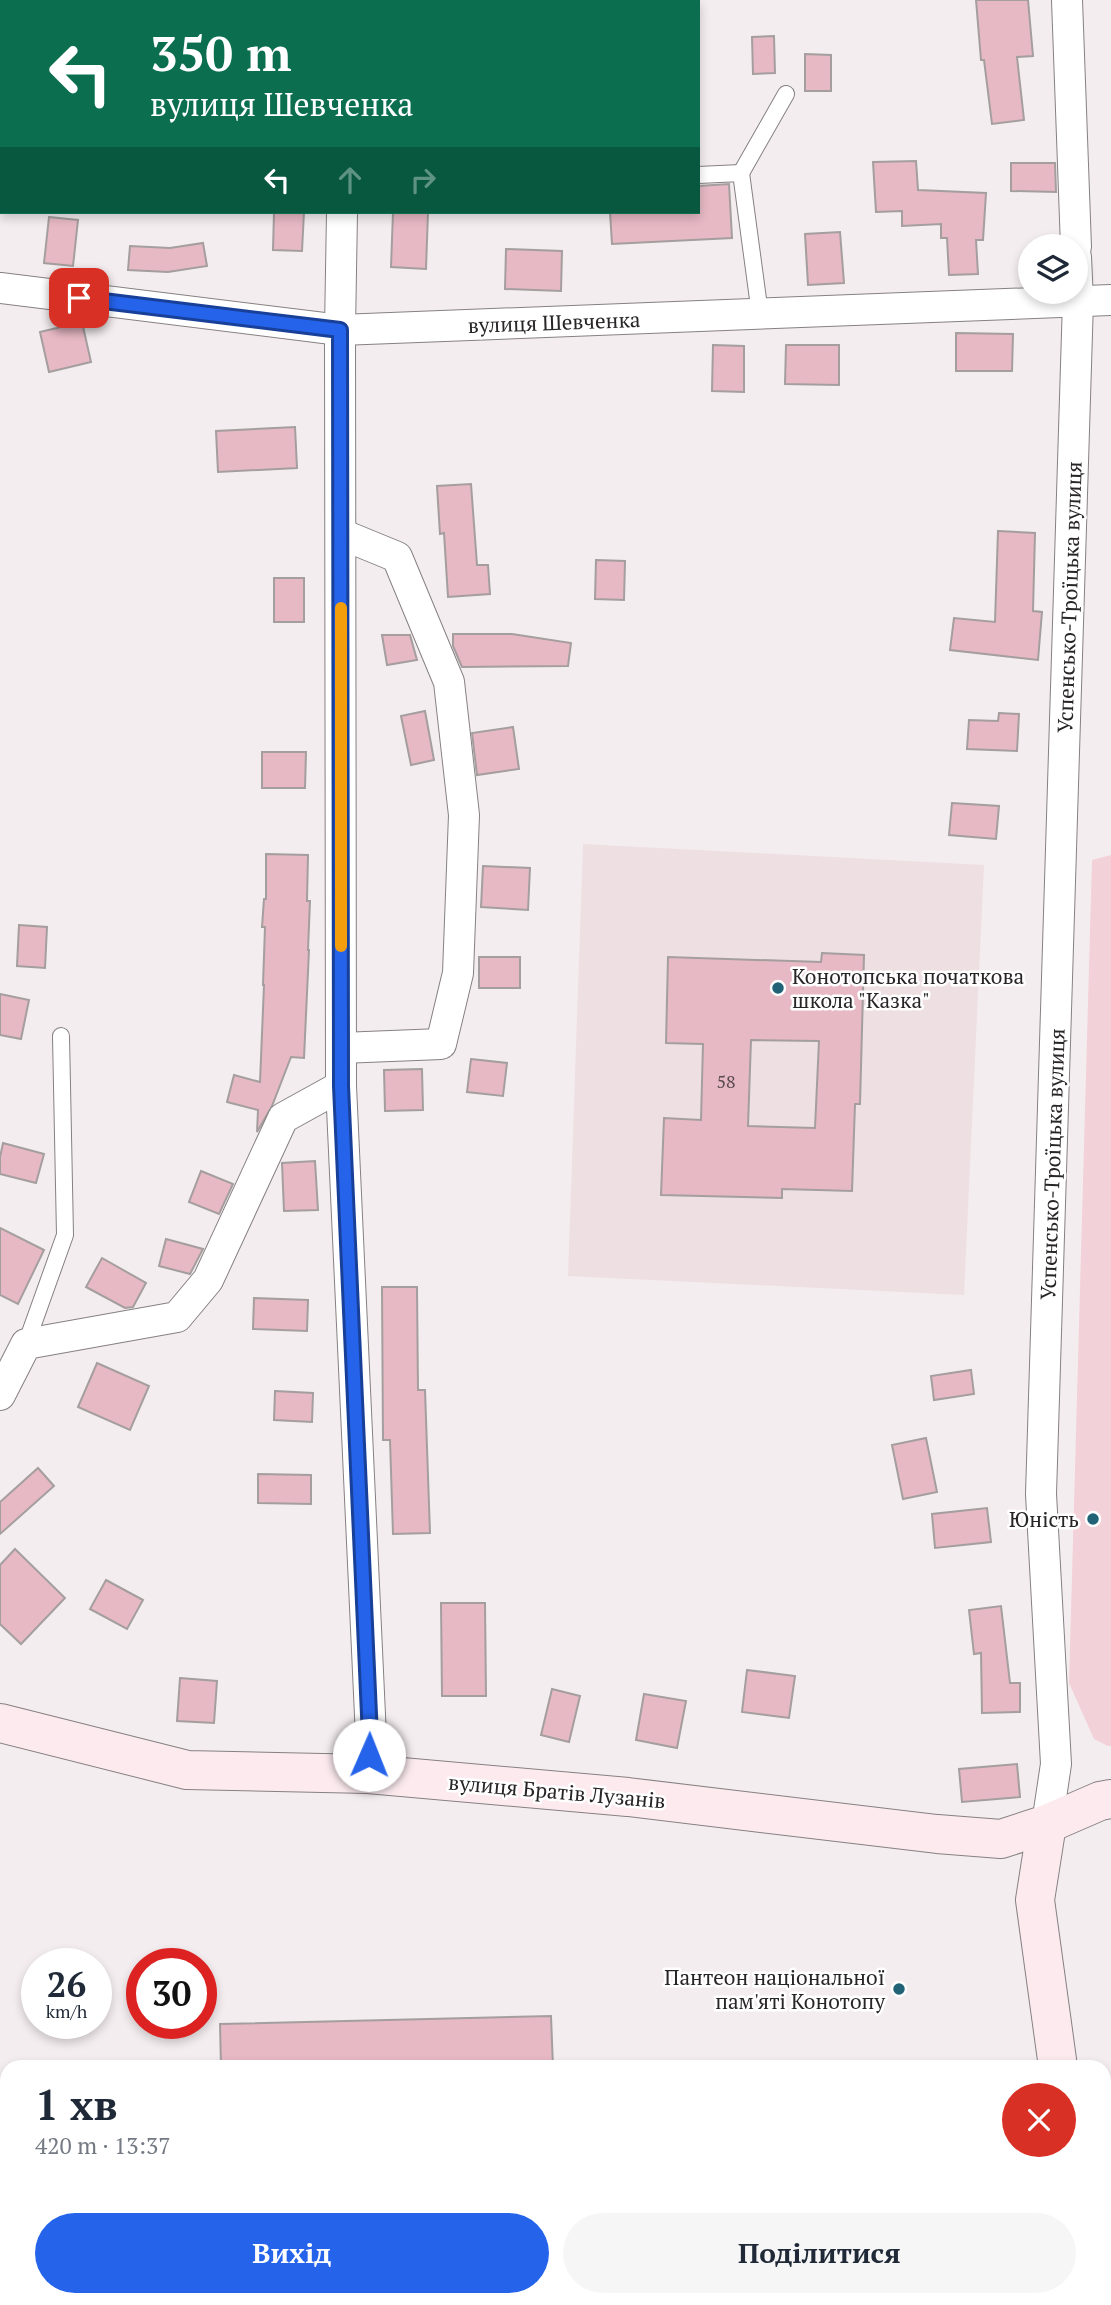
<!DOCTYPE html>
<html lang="uk">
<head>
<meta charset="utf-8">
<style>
	body { margin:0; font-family:"PT Serif",serif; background:#f6f6f7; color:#1f2937; height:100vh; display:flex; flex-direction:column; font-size:26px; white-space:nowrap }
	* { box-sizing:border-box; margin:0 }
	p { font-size:23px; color:#747a83 }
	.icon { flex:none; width:38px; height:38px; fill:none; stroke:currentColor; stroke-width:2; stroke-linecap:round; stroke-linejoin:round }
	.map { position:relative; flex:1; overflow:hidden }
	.sheet { position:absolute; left:0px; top:2060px; width:1111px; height:247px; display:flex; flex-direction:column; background:#fff; border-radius:21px 21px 0 0; box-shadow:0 4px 10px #0003 }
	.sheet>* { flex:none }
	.banner { position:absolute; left:0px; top:0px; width:700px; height:214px; box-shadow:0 4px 10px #0003; background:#0b6e4f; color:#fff; overflow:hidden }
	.fabs { position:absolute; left:1018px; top:234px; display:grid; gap:14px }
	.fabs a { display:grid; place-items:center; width:70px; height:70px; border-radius:50%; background:#fff; box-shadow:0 4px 10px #0003; font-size:35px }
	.speed { position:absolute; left:21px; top:1948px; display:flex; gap:14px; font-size:35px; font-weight:700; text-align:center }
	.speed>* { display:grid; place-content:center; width:91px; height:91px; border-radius:50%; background:#fff; box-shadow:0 4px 10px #0003; line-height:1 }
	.speed small { font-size:18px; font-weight:400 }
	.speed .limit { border:10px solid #d22; background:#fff; color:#111 }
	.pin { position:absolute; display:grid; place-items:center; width:60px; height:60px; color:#fff; margin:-30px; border-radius:14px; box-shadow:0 4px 10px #0006 }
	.me { position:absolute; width:77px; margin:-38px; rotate:1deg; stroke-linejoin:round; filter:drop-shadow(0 0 5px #0008) }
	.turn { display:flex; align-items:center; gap:24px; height:147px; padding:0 35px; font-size:32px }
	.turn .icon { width:91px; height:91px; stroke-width:2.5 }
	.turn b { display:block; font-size:49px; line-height:60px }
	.lanes { display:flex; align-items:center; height:66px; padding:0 35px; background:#0003; justify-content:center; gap:35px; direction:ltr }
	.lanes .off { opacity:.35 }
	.round { display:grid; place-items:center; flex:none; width:74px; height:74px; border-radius:37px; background:#f6f6f7 }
	.summary { display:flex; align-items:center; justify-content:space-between; height:119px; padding:0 35px }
	h1 { font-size:42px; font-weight:800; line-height:52px }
	.button { display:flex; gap:14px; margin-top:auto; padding:14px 35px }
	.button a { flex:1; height:80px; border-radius:42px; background:#2563eb; color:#fff; font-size:28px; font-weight:800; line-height:80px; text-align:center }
	.button a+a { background:#f6f6f7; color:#1f2937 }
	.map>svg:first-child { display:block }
</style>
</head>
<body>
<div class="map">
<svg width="1111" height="2305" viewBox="0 0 1111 2305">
	<rect width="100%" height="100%" fill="#f4edef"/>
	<polygon fill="#eedfe2" points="583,844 984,865 964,1295 568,1276"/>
	<polygon fill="#f3d1d9" points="1111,855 1111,1746 1108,1746 1094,1739 1069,1683 1092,860"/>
	<g fill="#e7b9c5" stroke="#a49e9f" stroke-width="2" fill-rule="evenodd">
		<polygon points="976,0 1028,0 1033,56 1017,57 1024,120 992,124 984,60 981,60"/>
		<polygon points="774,36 775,73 753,74 752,37"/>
		<polygon points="805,54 831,55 831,91 805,91"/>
		<polygon points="916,161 918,190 986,193 983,240 976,240 978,274 949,275 947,238 941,238 941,224 902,226 902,211 876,212 873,162"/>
		<polygon points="1011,163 1055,163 1056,192 1011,191"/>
		<polygon points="729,184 732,238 612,244 610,212 698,212 698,186"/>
		<polygon points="274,212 304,212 302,251 273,250"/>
		<polygon points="393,212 428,212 426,269 391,267"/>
		<polygon points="49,217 78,220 73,266 44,263"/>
		<polygon points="840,232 844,283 808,285 805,234"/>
		<polygon points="203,243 207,266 168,272 128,270 130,246 170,248"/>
		<polygon points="506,249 562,251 561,291 505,289"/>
		<polygon points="82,322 91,362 49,372 40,332"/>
		<polygon points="956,333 1013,334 1012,371 956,371"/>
		<polygon points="713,345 744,346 744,392 712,391"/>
		<polygon points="786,345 839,345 839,385 785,384"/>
		<polygon points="295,427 297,468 218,472 216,431"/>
		<polygon points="471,484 477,565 488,565 490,594 448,597 444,533 440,534 437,486"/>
		<polygon points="998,531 1035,533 1033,611 1042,612 1038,660 950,650 954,618 995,622"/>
		<polygon points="596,560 625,561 624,600 595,599"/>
		<rect x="274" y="578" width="30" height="44"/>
		<polygon points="453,634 512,634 571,643 568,666 462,667 453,646"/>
		<polygon points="382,635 410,635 417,660 387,665"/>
		<polygon points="425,711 434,760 411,765 401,716"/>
		<polygon points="999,713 1019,714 1017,751 967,749 969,720 998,721"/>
		<polygon points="513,727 519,769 477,775 472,733"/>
		<polygon points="262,752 306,752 305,788 262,788"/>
		<polygon points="952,803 999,806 996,839 949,835"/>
		<polygon points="266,854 308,855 307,901 310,901 308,950 309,950 304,1058 291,1057 272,1106 257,1132 258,1110 227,1102 234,1075 260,1082 264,985 263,985 265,927 262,927 264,899 266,899"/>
		<polygon points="483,866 530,868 528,910 481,907"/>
		<polygon points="19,925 47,927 45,968 17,966"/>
		<path d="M822 953 864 955 860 1104H855L852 1191 782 1189V1198L661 1195 664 1118 701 1120 703 1044 666 1043 668 957 821 962ZM751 1040 819 1041 815 1128 748 1126Z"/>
		<rect x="479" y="957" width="41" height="31"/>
		<polygon points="0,994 29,1000 21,1039 0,1035"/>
		<polygon points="471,1059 507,1063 503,1096 467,1092"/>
		<polygon points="422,1069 423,1110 385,1111 384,1070"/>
		<polygon points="3,1143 44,1154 36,1183 0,1174 0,1157"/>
		<polygon points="315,1161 318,1210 284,1211 282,1163"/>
		<polygon points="201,1171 233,1184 219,1214 189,1202"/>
		<polygon points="0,1228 44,1250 18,1304 0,1295"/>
		<polygon points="166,1239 203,1249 190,1274 159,1266"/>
		<polygon points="102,1258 146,1283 133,1307 125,1308 86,1287"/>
		<polygon points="382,1287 417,1287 418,1390 425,1390 430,1533 393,1534 390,1440 383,1440"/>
		<polygon points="254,1298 308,1300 307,1331 253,1329"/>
		<polygon points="97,1363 149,1386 130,1430 78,1407"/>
		<polygon points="971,1370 974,1394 934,1400 931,1376"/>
		<polygon points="275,1391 313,1393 312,1422 274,1420"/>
		<polygon points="926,1438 937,1492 903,1499 892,1445"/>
		<polygon points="38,1468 54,1486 0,1534 0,1502"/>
		<polygon points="258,1474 311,1475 311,1504 258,1503"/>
		<polygon points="987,1508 991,1542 935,1548 932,1514"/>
		<polygon points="15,1549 65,1598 21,1644 0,1624 0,1565"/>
		<polygon points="106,1580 143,1600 127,1629 90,1609"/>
		<polygon points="441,1603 485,1603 486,1696 442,1696"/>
		<polygon points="1001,1606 1010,1683 1020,1683 1020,1712 982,1713 981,1653 974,1654 969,1610"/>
		<polygon points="747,1670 795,1676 789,1718 742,1712"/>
		<polygon points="180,1678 217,1681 214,1723 177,1721"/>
		<polygon points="552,1689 580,1696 569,1742 541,1735"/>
		<polygon points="644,1694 686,1701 677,1748 636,1740"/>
		<polygon points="1017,1764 1020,1797 962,1802 959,1769"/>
		<polygon points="551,2016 553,2067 221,2067 220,2024"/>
	</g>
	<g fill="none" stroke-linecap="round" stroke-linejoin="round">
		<g stroke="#868082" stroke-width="18">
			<g id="service">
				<polyline points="741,173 786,94"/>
				<polyline points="698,175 741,173 760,314"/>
				<polyline points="26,1344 65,1235 61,1036"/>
				<polyline points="1031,2300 1091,2301"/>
				<polyline points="941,2305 985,2300"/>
			</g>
		</g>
		<g stroke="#868082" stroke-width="32">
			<g id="minor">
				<polyline points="1067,0 1076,247"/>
				<polyline points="346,2 346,0"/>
				<polyline points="342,212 340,330 341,1086 371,1737 368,1774"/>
				<polyline points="0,288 340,330 1111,300"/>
				<polyline points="341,1048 441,1044 458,973 464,815 449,682 397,557 341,534"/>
				<polyline points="0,1395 26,1344 177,1317 208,1280 283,1118 341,1086"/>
				<polyline points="1047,1824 1056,1764 1041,1494 1078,301 1076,257"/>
			</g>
		</g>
		<g stroke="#868082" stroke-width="40">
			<g id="secondary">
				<polyline points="0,1723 187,1770 368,1774 628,1797 937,1834 1001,1839 1047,1824 1100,1801 1111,1799"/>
				<polyline points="1047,1824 1035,1900 1058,2067"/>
				<polyline points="1091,2300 1091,2305"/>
			</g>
		</g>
		<use href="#service" stroke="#fff" stroke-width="16"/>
		<use href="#minor" stroke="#fff" stroke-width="30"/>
		<use href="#secondary" stroke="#fceaef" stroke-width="38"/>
	</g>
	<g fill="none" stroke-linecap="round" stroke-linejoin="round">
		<g stroke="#184099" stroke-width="18">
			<polyline id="route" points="79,298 340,330 341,1086 370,1737 369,1755"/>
		</g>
		<use href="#route" stroke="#2563eb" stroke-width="12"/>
		<polyline stroke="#f59e0b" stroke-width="12" points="341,946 341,608"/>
	</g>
	<g fill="#216276" stroke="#fff" stroke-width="2.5">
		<circle cx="778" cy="988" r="7"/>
		<circle cx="1093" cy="1519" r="7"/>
		<circle cx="899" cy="1989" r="7"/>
	</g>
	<g text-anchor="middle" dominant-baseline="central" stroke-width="5" stroke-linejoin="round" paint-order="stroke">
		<g font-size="18" fill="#584a4e">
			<text x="726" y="1081">58</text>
		</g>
		<g font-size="21" fill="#282526" stroke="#fff">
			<text transform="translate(554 322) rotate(-2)">вулиця Шевченка</text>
			<text transform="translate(1069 597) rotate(-88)">Успенсько-Троїцька вулиця</text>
			<text transform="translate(1052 1164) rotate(-88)">Успенсько-Троїцька вулиця</text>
			<text transform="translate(557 1791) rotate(5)">вулиця Братів Лузанів</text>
		</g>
		<g font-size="21" fill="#282526" stroke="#fff" text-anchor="end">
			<text x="792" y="976" text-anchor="start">Конотопська початкова<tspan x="792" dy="24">школа "Казка"</tspan></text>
			<text x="1079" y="1519">Юність</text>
			<text x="885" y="1977">Пантеон національної<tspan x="885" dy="24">пам'яті Конотопу</tspan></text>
		</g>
	</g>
</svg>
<div class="fabs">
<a><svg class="icon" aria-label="layers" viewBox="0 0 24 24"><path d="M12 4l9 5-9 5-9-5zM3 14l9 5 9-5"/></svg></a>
</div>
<div class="speed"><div>26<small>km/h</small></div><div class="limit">30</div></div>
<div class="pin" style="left:79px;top:298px;background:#d93025"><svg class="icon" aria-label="arrive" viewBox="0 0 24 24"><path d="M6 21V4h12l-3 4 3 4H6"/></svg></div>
<svg class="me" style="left:369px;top:1755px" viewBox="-20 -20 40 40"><circle r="19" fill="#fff"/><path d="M0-13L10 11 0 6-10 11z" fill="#2563eb"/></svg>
<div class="banner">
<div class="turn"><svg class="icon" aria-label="left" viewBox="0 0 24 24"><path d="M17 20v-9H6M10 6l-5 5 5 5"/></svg><div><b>350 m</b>вулиця Шевченка</div></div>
<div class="lanes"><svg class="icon" aria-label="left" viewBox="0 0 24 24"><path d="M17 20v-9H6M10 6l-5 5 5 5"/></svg><svg class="icon off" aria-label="ahead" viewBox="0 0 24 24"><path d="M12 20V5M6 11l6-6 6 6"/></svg><svg class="icon off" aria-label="right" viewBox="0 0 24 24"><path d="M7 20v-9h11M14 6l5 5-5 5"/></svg></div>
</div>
<section class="sheet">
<div class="summary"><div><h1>1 хв</h1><p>420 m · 13:37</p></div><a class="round" style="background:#d93025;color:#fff"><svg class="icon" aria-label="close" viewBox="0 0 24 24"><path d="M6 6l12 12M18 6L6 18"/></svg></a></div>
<div class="button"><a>Вихід</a><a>Поділитися</a></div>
</section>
</div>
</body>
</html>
